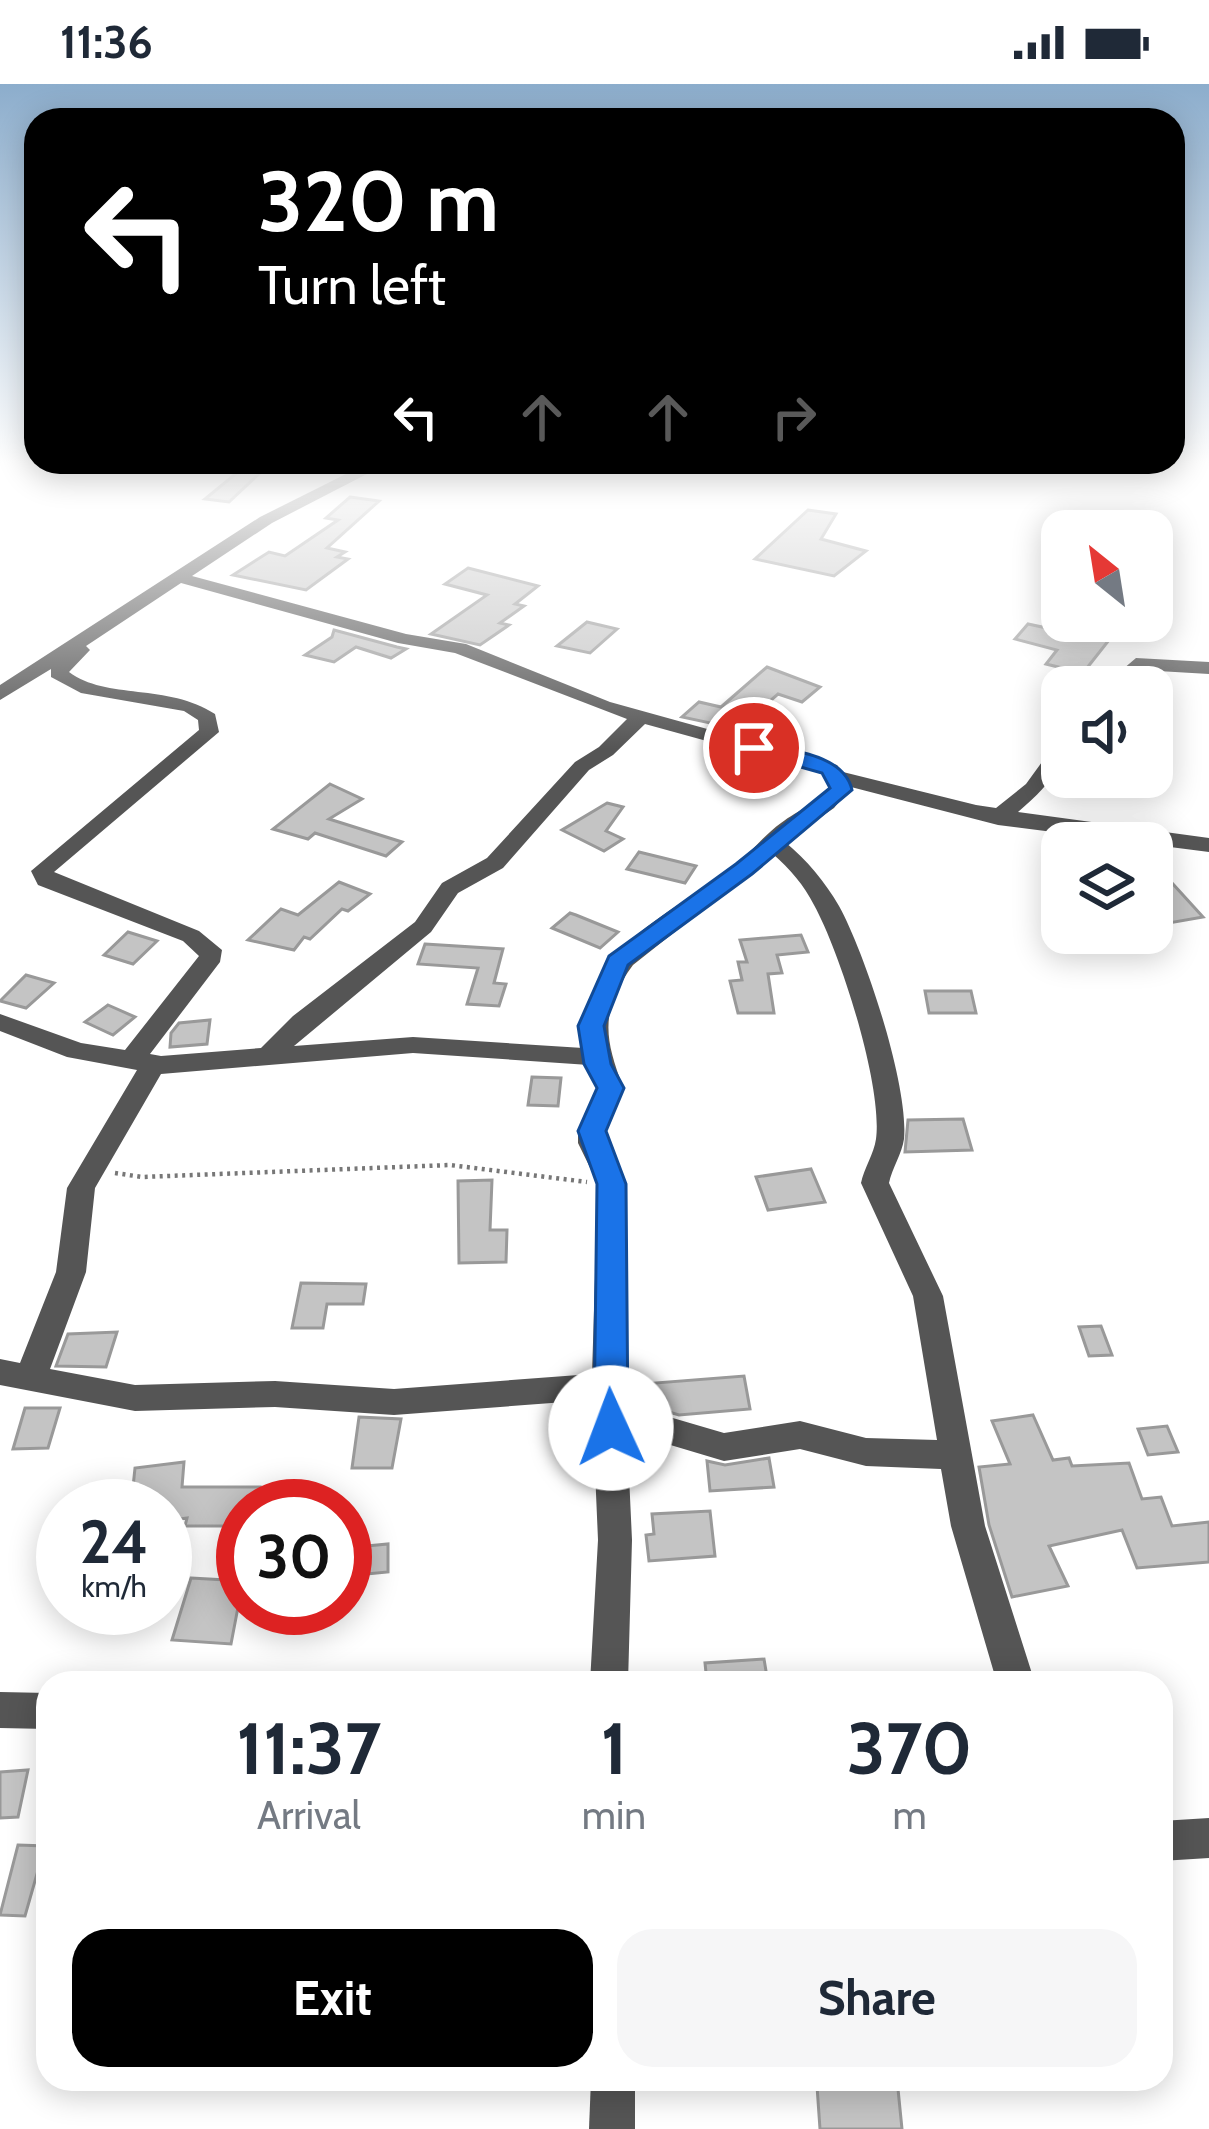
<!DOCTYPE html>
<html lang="en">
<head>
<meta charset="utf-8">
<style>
	body { margin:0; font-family:Cabin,sans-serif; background:#f6f6f7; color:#1f2937; height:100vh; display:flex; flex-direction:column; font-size:45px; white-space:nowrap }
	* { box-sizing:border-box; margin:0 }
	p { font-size:39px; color:#747a83 }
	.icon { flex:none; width:66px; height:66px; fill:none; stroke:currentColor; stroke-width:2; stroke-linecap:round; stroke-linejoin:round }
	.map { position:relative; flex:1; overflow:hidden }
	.panel { position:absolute; left:36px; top:1587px; width:1137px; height:420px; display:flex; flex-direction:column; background:#fff; border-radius:36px; box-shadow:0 6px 30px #0003 }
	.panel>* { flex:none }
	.top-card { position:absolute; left:24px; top:24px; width:1161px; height:366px; border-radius:36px; box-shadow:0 6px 30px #0003; background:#000; color:#fff; overflow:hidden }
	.needle { width:78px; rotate:330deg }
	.fabs { position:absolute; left:1041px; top:426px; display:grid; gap:24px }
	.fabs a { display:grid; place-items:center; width:132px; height:132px; border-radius:24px; background:#fff; box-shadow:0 6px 30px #0003; font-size:60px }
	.speed { position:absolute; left:36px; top:1395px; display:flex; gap:24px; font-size:60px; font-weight:700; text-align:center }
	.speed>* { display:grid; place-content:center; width:156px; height:156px; border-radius:50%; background:#fff; box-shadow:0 6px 30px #0003; line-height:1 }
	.speed small { font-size:30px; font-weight:400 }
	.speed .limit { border:18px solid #d22; background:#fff; color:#111 }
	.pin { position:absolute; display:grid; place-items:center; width:102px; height:102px; color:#fff; margin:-51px; border:6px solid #fff; border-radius:50%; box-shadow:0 3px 12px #0007 }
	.me { position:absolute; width:132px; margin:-66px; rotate:358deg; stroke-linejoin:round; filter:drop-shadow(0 0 9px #0008) }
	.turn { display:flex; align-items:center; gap:42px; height:252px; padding:0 36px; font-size:54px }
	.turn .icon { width:156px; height:156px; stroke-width:2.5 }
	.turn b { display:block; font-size:84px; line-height:102px }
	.lanes { display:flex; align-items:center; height:114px; padding:0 36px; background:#0003; justify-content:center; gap:60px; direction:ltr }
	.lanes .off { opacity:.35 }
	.eta { display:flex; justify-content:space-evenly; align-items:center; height:204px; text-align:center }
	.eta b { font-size:72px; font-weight:800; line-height:84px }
	.primary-button { display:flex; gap:24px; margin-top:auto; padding:24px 36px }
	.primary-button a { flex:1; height:138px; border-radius:36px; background:#000; color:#fff; font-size:48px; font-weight:800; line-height:138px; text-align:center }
	.primary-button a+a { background:#f6f6f7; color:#1f2937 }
	.status { display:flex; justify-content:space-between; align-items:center; height:84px; padding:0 60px; background:#fff; direction:ltr }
	.status svg { height:33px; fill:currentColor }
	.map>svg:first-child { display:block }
</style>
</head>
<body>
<div class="status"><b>11:36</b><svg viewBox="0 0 49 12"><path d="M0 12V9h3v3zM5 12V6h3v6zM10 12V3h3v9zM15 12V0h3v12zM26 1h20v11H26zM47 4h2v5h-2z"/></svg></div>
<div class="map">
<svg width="1209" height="2045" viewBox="0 0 1209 2045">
	<rect width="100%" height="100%" fill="#fff"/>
	<g fill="#c4c4c4" stroke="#999" stroke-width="3">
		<polygon points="250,378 263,386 229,418 205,415"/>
		<polygon points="350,413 379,417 327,464 345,468 337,473 348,475 306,506 233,491 269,468 285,472 338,436 326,434"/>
		<polygon points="808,426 836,430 821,455 866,467 834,492 755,475"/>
		<polygon points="468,484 538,502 515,520 524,522 500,539 509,541 480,561 431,550 487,511 445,500"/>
		<polygon points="1090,537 1120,542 1083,589 1046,580 1057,566 1015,555 1028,540 1079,551"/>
		<polygon points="587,538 617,545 590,569 557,562"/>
		<polygon points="334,546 397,563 406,565 391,574 356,563 334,578 305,571 332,553"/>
		<polygon points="767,583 820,603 802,618 778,610 738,645 682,633 699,618 721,623"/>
		<polygon points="330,700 362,715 329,735 402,758 386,772 315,749 308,755 273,745"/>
		<polygon points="607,719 623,723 606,747 623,755 604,767 562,746"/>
		<polygon points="639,768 696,782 685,799 627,785"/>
		<polygon points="1152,777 1203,833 1169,839 1152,821"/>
		<polygon points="339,798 370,810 348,827 342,825 310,855 304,853 294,866 248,856 281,825 298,831"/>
		<polygon points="570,829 576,831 618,848 600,864 552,844"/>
		<polygon points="128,848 157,857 133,880 104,871"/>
		<polygon points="801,851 808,868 777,871 782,889 768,890 774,929 738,929 730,897 742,896 738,878 747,878 740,856"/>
		<polygon points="425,860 503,865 494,899 506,900 499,922 467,920 478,884 418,880"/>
		<polygon points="26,891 54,899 26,924 0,917"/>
		<polygon points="925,907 971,907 976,929 929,929"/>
		<polygon points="108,921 135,933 113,951 85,938"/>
		<polygon points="210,936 207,960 170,963 171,949 179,939"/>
		<polygon points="532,993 561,994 558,1022 528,1021"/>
		<polygon points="963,1035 972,1066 905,1068 908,1036"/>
		<polygon points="811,1085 825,1118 768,1126 756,1093"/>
		<polygon points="492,1096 490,1146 507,1146 506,1178 459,1179 458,1097"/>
		<polygon points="301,1199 366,1200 363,1220 327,1220 323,1244 292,1244"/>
		<polygon points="1101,1242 1112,1271 1089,1272 1079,1243"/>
		<polygon points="117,1248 106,1283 56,1282 68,1250"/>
		<polygon points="744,1292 750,1325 679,1331 645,1321 642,1300"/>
		<polygon points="25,1324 60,1324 48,1364 13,1365"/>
		<polygon points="1033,1331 1053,1376 1069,1374 1072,1382 1129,1379 1142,1415 1161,1413 1172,1442 1209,1438 1209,1478 1137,1484 1122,1446 1049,1462 1068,1502 1012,1513 989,1441 979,1383 1010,1380 992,1337"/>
		<polygon points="359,1333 401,1335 392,1384 352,1384"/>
		<polygon points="1167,1342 1178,1368 1148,1371 1138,1345"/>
		<polygon points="769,1374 774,1403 710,1407 707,1377 725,1381"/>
		<polygon points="184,1378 182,1403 260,1403 257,1422 243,1422 243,1442 185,1442 187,1434 165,1437 165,1422 131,1422 135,1384"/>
		<polygon points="710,1427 715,1472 649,1477 646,1451 654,1450 652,1430"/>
		<polygon points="388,1460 388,1488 345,1492 345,1464"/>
		<polygon points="191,1494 243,1497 231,1560 172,1556"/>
		<polygon points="764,1575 768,1599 707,1599 705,1579"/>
		<polygon points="28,1686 18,1733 0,1734 0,1688"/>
		<polygon points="18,1761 45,1762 25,1832 0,1831"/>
		<polygon points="817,2002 898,2005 902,2045 820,2045"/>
	</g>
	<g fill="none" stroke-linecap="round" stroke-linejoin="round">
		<polyline stroke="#777" stroke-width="4.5" stroke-dasharray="3 4.5" stroke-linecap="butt" points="115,1089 142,1093 450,1081 587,1098"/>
		<g fill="#555" fill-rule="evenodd">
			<path d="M370 378H390L272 439 192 492 406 550 466 560 610 618 837 681 843 688 976 721 996 724 1026 700 1055 660 1062 658C1062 690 1041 708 1018 728L1209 754V768L998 741 851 703 834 724 785 758C807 776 825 798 839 822 865 869 909 1002 904 1055 902 1070 892 1084 889 1099L943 1212 985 1442 1035 1599H997L951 1442 941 1385 866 1382 800 1365 724 1377 627 1348 632 1456 628 1599H590L598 1456 592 1316 394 1331 275 1323 135 1327 0 1301V1275L20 1279 56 1188 67 1104 137 986 67 973 0 947V930L81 959 125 966 199 872 183 857 38 801 31 787 199 646 198 636 184 627 81 609 51 593V585L0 616V601L260 433ZM181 499 398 559 455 569 627 635 599 663 575 678 487 774 442 799 415 838 293 932 261 964 161 972 150 970 220 878 222 866 199 847 54 788 219 648 215 630C168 599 106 616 69 588L90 566 86 562ZM645 640 823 689 831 700C819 719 798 726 781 739 763 752 750 770 733 783 665 835 581 864 583 964L413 953 294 962 431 848 458 809 503 784 589 686 613 671ZM773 770C790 785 804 801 814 821 840 868 883 1002 876 1055 874 1070 864 1084 861 1099L913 1212 937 1356 866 1354 800 1337 724 1349 625 1320 626 1100 606 1059V1047L623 1003C604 953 600 926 633 881ZM413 969 589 981 597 1003 578 1047V1059L598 1100 592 1290 394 1305 275 1297 135 1301 50 1285 86 1188 95 1104 161 990Z"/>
			<polygon points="1136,574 1209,578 1209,590 1141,586 1123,603 1102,603"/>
			<polygon points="0,1608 48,1609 48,1645 0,1644"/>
			<polygon points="1209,1734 1209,1774 1161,1777 1161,1737"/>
			<polygon points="591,1995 635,1995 635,2045 589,2045"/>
		</g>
	</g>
	<linearGradient id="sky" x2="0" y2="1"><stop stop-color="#8cadcc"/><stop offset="0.57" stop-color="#fff"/><stop offset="1" stop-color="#fff" stop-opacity="0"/></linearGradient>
	<rect width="1209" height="665" fill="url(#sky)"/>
	<path fill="#1a73e8" stroke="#114b97" stroke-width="3" d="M754 658C786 666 844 669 852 706L752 790 628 881 604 942 611 980 624 1004 606 1047 626 1100 628 1344 623 1354 611 1358 599 1354 594 1344 597 1100 578 1047 597 1004 584 980 578 942 609 872 736 780 830 704 822 689 747 668 744 664Z"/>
</svg>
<div class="fabs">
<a><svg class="needle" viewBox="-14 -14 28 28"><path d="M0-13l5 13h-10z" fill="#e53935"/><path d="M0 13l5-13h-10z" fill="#747a83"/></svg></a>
<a><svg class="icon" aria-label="sound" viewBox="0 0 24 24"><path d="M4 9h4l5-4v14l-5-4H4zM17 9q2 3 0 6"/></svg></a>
<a><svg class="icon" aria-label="layers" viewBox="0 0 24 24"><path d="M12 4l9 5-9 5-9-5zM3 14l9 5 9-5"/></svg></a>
</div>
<div class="speed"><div>24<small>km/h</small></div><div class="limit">30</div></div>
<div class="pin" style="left:754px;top:664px;background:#d93025"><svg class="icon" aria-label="arrive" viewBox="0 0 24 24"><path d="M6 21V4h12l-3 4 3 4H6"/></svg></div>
<svg class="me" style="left:611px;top:1344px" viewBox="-20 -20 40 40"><circle r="19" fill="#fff"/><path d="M0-13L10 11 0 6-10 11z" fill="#1a73e8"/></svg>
<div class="top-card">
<div class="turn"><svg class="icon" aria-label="left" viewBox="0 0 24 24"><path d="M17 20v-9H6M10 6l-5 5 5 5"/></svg><div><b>320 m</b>Turn left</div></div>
<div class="lanes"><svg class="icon" aria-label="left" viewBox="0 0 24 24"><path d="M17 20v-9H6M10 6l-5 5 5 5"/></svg><svg class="icon off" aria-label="ahead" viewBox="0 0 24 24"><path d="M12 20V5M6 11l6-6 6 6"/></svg><svg class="icon off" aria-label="ahead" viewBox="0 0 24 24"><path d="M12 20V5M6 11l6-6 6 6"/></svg><svg class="icon off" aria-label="right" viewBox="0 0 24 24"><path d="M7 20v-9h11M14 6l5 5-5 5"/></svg></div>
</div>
<section class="panel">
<div class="eta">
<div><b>11:37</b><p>Arrival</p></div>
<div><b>1</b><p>min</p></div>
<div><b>370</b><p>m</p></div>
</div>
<div class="primary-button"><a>Exit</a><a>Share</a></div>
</section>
</div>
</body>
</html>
